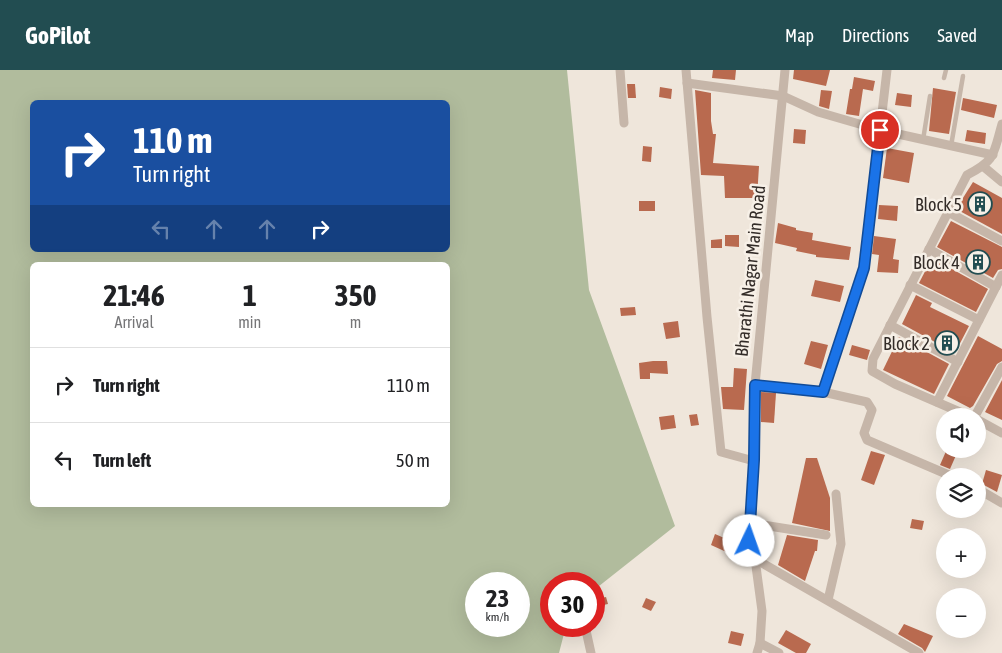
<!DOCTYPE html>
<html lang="en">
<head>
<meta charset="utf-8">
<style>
	body { margin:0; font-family:"Asap Condensed",sans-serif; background:#f6f6f6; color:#202124; height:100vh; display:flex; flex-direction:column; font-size:19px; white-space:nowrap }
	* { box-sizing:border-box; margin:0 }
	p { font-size:16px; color:#757577 }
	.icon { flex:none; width:28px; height:28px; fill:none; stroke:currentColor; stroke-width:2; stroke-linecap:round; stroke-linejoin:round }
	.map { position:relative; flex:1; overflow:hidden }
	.drawer { position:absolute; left:30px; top:192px; width:420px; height:245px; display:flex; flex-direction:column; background:#fff; border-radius:8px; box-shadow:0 5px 20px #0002 }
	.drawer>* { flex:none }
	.hud { position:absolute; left:30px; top:30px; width:420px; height:152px; border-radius:8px; box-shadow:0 5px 20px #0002; background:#1a4fa0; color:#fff; overflow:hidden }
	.controls { position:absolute; left:936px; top:338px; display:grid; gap:10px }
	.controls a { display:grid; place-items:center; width:50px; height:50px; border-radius:50%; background:#fff; box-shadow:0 5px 20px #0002; font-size:25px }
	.speed { position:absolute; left:465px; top:502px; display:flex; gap:10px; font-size:25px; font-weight:700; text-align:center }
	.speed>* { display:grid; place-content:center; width:65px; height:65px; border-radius:50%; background:#fff; box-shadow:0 5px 20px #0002; line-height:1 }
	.speed small { font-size:12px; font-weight:400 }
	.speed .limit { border:8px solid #d22; background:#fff; color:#111 }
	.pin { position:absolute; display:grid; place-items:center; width:42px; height:42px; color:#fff; margin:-21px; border:2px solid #fff; border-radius:50%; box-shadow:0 1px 5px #0007 }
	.me { position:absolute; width:55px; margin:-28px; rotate:3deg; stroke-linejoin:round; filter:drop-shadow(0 0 4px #0008) }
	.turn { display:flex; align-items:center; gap:18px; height:105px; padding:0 20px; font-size:22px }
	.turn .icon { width:65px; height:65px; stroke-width:2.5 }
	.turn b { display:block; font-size:35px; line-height:42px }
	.lanes { display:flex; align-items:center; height:48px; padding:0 20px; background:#0003; justify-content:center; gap:25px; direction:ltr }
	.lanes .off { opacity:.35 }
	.eta { display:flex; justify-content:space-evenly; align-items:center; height:85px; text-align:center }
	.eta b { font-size:30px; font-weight:700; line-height:35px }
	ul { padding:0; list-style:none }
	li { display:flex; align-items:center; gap:15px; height:75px; padding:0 20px; border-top:1px solid #e0e0e0 }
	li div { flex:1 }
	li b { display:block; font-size:19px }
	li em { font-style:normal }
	header { display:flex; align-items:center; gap:30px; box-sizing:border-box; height:70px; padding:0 25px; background:#224d51; color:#fff }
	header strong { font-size:24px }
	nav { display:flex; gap:28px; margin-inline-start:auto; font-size:18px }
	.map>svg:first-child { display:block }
</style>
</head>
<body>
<header>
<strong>GoPilot</strong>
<nav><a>Map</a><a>Directions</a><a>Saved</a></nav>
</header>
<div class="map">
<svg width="1002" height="583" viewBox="0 0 1002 583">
	<rect width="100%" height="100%" fill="#efe6db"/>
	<path fill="#b1bc9d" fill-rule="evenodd" d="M0 0H567L589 220 675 456 594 520V514H551V556H566L559 583H0ZM32 32H448V180H32ZM32 195H448V435H32ZM476 514H519V556H476Z"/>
	<g fill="#b96a4f">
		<polygon points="713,0 736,0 735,10 712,8"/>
		<polygon points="794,0 830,0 826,16 793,9"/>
		<polygon points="854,7 875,11 873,21 863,19 859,46 846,44 850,19 852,19"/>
		<polygon points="627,14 635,14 636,28 628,28"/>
		<polygon points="660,17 672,19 671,29 659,27"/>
		<polygon points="933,18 956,22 949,64 929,61"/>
		<polygon points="695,20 711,23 711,51 713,64 716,64 713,93 759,96 757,128 725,128 724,106 701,105"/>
		<polygon points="821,20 832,21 829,39 819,36"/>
		<polygon points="897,23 912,25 911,37 895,35"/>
		<polygon points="963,28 997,35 994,48 961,40"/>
		<polygon points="794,59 806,60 805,74 793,73"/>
		<polygon points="967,60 986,63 985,74 965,71"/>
		<polygon points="643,76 652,77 651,92 642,91"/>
		<polygon points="887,78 914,83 909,113 883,108"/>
		<polygon points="973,112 1002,128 1002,164 956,139"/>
		<rect x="639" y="131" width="16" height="10"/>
		<polygon points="879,135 898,136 897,151 878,149"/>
		<polygon points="951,151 1002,177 1002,199 998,200 993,208 937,177"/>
		<polygon points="778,153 796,158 796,160 813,163 812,170 851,177 849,190 816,187 816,185 796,181 797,178 775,173"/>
		<polygon points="725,165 739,165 739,177 725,176"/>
		<polygon points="874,166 896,169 893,189 899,190 898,203 877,202 879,185 872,184"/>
		<polygon points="722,169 722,178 711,178 711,170"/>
		<polygon points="932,188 988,219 976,242 919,213"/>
		<polygon points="815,210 844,216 840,232 811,226"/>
		<polygon points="916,225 932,233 930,237 969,256 955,283 902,254"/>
		<polygon points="635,237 636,245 621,246 620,238"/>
		<polygon points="678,251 680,267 666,269 663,253"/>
		<polygon points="978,266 1002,279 1002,291 997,294 973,336 970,338 947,326"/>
		<polygon points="899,267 949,294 934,324 883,300"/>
		<polygon points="811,271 828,275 821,299 804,294"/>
		<polygon points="852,275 870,280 867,290 849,285"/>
		<polygon points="653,291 667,291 668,304 650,303 650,309 640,309 639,293"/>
		<polygon points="734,298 747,299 744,340 723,339 721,317 733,317"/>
		<polygon points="1002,310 1002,350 985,342"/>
		<polygon points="761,322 776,323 774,353 761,352"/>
		<polygon points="697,344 699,355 691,356 689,345"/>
		<polygon points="674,345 676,358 661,360 659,347"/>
		<polygon points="947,379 957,383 950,399 940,395"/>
		<polygon points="871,381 885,385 874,415 861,410"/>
		<polygon points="806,388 817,388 830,428 830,461 792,453"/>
		<polygon points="986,400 1002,405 997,422 982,414"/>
		<polygon points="912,449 924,451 922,460 910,458"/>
		<polygon points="715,464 738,474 733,485 711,475"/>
		<polygon points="787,465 818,470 817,481 815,481 805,511 778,495"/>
		<polygon points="606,527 608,534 594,537 594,530"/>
		<polygon points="646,528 656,532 651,541 642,537"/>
		<polygon points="904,554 933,566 925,582 922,578 898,564"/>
		<polygon points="786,560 811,574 806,583 796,583 778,573"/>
		<polygon points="731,561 744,564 741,576 728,573"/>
	</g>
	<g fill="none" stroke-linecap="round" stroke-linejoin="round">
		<g stroke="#c6b6a9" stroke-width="4.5">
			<polyline points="944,8 946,0"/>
			<polyline points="923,70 930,26"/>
			<polyline points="951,76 963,6"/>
		</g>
		<g stroke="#c6b6a9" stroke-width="9">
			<polyline points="620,0 624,53"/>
			<polyline points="686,0 707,247 721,382 754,391"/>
			<polyline points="687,13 783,26 818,42 880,60 993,85"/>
			<polyline points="984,97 1002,112"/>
			<polyline points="948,142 1002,171"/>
			<polyline points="929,179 996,217"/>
			<polyline points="910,215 979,250"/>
			<polyline points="890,255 958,292"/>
			<polyline points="755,315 823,322 867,332 872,340 864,363 867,370 951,406"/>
			<polyline points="823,322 864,198 887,0"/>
			<polyline points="937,332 1002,205"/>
			<path d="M969 346 895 314 872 301 873 289 967 105C996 90 993 85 1002 54"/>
			<polyline points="975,346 1002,297"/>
			<polyline points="978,350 1002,363"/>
			<polyline points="978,419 1002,433"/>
			<polyline points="750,453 826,465"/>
			<polyline points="755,489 919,583"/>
			<polyline points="828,530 841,474 836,424"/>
			<polyline points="585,556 591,583"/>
			<polyline points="760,573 779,583"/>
			<polyline points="757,583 760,573 762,541 755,489 749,471 754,391 755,315 785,0"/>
		</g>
	</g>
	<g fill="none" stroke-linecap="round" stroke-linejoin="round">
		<g stroke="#114b97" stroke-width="12">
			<polyline id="route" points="749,471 754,390 755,315 823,322 864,198 880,60"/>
		</g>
		<use href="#route" stroke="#1a73e8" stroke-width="9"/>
	</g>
	<defs>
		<g id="building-ring" transform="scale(1.25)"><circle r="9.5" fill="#f7f0e7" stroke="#224d51" stroke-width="1.5"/><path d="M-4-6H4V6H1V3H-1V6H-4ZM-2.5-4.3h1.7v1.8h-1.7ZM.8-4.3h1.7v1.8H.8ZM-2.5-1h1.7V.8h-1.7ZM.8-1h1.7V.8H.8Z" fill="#224d51"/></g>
	</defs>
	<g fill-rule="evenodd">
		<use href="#building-ring" x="980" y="134"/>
		<use href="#building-ring" x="978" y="192"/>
		<use href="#building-ring" x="947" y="273"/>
	</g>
	<g text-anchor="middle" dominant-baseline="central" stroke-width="5" stroke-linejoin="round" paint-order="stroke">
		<g font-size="18" fill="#332c28" stroke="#f7f0e7" text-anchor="end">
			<text x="962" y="134">Block 5</text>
			<text x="960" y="192">Block 4</text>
			<text x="930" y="273">Block 2</text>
		</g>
		<g font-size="18" fill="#332c28" stroke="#f7f0e7">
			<text transform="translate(750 201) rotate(-84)">Bharathi Nagar Main Road</text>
		</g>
	</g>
</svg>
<div class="controls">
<a><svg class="icon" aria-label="sound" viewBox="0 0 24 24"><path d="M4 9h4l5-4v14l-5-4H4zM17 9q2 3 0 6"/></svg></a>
<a><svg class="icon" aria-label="layers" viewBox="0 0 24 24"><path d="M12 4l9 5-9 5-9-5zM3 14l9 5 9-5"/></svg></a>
<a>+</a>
<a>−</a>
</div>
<div class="speed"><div>23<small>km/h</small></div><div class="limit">30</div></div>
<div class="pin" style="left:880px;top:60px;background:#d93025"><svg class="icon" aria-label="arrive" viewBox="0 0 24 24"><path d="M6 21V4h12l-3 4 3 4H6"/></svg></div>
<svg class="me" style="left:749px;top:471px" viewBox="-20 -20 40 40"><circle r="19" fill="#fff"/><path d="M0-13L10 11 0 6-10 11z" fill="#1a73e8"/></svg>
<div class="hud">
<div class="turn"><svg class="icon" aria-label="right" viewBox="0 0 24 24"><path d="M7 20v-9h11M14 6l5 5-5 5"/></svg><div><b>110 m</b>Turn right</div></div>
<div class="lanes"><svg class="icon off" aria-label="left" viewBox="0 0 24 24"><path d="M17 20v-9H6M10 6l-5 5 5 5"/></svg><svg class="icon off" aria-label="ahead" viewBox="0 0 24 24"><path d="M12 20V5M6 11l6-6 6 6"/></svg><svg class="icon off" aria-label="ahead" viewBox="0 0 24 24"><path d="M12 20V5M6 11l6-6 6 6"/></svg><svg class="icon" aria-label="right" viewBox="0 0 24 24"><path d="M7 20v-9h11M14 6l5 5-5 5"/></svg></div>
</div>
<section class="drawer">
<div class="eta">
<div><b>21:46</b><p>Arrival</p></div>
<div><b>1</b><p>min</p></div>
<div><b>350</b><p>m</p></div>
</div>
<ul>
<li><svg class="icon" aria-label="right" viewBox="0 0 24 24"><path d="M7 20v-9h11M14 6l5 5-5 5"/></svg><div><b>Turn right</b></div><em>110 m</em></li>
<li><svg class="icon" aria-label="left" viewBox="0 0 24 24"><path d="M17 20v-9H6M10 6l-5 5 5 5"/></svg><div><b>Turn left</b></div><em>50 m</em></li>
</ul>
</section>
</div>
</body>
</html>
